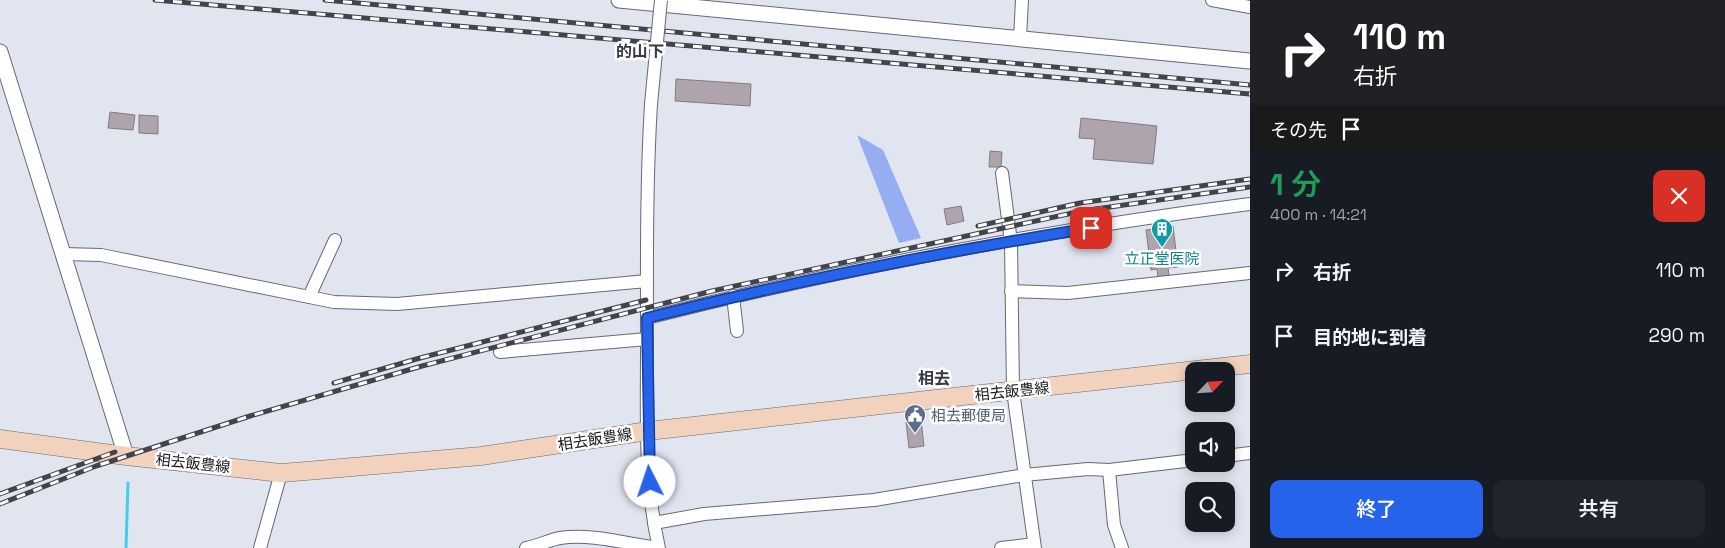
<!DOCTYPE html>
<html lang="ja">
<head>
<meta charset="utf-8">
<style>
	body { margin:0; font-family:"Space Grotesk","Noto Sans JP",sans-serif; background:#20242c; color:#f1f3f6; height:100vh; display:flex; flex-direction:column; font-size:19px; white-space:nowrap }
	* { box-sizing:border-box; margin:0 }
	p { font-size:16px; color:#9ea1a6 }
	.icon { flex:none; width:28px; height:28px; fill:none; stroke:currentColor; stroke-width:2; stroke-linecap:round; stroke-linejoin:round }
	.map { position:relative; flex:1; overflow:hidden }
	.drawer { display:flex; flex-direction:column; background:#171b24; width:475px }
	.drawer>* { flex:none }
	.hud { background:#202124; color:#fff; overflow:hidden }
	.needle { width:32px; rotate:65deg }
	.fabs { position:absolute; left:1185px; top:362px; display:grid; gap:10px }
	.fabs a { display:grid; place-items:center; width:50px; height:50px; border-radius:10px; background:#171b24; box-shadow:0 2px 12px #0003; font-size:25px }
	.pin { position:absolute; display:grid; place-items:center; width:42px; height:42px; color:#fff; margin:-21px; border-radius:10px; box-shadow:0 2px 8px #0006 }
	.me { position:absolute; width:55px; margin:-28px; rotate:356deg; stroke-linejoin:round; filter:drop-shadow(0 0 4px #0008) }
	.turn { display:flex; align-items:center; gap:18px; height:105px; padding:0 20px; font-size:22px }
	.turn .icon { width:65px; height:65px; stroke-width:2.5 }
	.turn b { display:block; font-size:35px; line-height:42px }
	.then { display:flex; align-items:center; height:48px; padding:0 20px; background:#0003; gap:10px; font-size:19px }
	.round { display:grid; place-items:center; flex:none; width:52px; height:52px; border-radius:10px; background:#20242c }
	.overview { display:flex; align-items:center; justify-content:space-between; height:85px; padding:0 20px }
	h1 { font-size:30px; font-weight:600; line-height:38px; color:#1e9e55 }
	.cta { display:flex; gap:10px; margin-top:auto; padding:10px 20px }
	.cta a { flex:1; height:58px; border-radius:10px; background:#2563eb; color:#fff; font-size:20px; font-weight:600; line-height:58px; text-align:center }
	.cta a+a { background:#20242c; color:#f1f3f6 }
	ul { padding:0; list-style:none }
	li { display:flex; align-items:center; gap:15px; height:65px; padding:0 20px }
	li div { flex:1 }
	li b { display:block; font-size:19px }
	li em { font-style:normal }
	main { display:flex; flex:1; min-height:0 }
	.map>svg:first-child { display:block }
</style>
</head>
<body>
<main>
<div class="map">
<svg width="1250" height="548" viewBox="0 0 1250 548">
	<rect width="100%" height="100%" fill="#e1e5f0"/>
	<polygon fill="#96aef1" points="857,135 883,150 921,238 899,243"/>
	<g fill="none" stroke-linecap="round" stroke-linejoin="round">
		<polyline stroke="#40ceed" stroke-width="3" points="126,548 128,483"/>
	</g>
	<g fill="#ada4ac" stroke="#827a81">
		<polygon points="676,79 751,84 750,106 675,101"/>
		<polygon points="110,112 135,115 133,130 108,128"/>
		<polygon points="139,115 158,116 158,134 139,133"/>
		<polygon points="1081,118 1157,126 1153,164 1093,159 1095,139 1079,138"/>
		<polygon points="990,151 1002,152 1001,167 989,167"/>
		<polygon points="961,206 964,221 947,225 944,209"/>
		<polygon points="1173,226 1178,267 1168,268 1169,275 1158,277 1157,269 1151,270 1146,230"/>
		<polygon points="921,420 924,446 909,448 906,422"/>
	</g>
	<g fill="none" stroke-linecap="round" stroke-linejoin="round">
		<g stroke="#666973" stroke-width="14">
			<g id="minor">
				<polyline points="1212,0 1250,7"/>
				<polyline points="1020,38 1022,0"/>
				<path d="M651 104C646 187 647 269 647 351 647 416 644 484 659 548"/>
				<polyline points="1002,173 1011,242 1013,391 1035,548"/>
				<polyline points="63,254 101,255 334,302 397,304 647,281"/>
				<polyline points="1011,291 1068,293 1250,273"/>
				<polyline points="733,296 737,331"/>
				<polyline points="309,297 335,240"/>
				<path d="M647 318C845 268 1047 230 1250 204"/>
				<polyline points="500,352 647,339"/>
				<polyline points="1226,456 1250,453"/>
				<polyline points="1109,470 1114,525 1122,548"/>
				<polyline points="654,523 704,514 874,500 1024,475 1088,469 1109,470 1194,460"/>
				<polyline points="260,548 281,473"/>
				<path d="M526 548C538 546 549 540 560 538 591 533 627 544 658 548"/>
				<polyline points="1001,548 1034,544"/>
			</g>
		</g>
		<g stroke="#666973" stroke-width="17">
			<g id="tertiary">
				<polyline points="619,0 1250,61"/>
				<polyline points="0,52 126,456"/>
			</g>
		</g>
		<g stroke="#666973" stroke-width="19">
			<polyline id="secondary" points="0,439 126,456 281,473 306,471 481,456 648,431 1250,364"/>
		</g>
		<use href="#minor" stroke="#fff" stroke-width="12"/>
		<use href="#tertiary" stroke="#fff" stroke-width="15"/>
		<use href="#secondary" stroke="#f2d1bd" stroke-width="18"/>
		<g stroke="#424449" stroke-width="5">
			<g id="rail">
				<polyline points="155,0 1250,94"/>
				<polyline points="325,0 1250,85"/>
				<polyline points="978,226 1080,203 1250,179"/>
				<polyline points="334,383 420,358 646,300"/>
				<polyline points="0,494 115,452"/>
				<polyline points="0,504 96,466 250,416 422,366 712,291 1082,211 1250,187"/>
			</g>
		</g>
		<use href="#rail" stroke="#fff" stroke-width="3" stroke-dasharray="9" stroke-linecap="butt"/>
		<g stroke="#666973" stroke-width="14" stroke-linecap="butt">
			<polyline id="minor-bridge" points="651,104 661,0"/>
		</g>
		<use href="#minor-bridge" stroke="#fff" stroke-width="12"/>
	</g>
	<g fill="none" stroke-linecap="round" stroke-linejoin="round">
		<g stroke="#184099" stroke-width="12">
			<path id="route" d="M650 482 647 318C794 281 942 252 1091 228"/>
		</g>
		<use href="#route" stroke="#2563eb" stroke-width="9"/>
	</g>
	<defs>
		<g id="building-pin" transform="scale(1.125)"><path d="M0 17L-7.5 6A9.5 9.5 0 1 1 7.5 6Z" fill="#0f9aa8" stroke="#fff"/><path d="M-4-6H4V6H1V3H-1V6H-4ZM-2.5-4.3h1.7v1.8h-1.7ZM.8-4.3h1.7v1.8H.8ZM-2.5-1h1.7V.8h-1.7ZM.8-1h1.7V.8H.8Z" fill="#fff"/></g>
		<g id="civic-pin" transform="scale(1.125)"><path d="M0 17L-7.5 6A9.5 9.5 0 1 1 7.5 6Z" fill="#5c6f8a" stroke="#fff"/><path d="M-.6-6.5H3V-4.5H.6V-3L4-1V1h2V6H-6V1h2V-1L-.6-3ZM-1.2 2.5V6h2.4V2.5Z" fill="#fff"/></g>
	</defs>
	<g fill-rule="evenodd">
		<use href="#building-pin" x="1162" y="229"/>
		<use href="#civic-pin" x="915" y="415"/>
	</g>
	<g text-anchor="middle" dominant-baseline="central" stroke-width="5" stroke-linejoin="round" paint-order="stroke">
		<g font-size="15" fill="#0d838f" stroke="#fff">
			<text x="1162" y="258">立正堂医院</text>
		</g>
		<g font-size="15" fill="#1a1b1f" stroke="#fff">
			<text transform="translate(1012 391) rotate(-6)">相去飯豊線</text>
			<text transform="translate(595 439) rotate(-9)">相去飯豊線</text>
			<text transform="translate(193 463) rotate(6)">相去飯豊線</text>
		</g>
		<g font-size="15" fill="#4e5e75" stroke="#fff" text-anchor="start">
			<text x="931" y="415">相去郵便局</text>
		</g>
		<g font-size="16" font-weight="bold" fill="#373a43" stroke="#fff">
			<text x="640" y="51">的山下</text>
			<text x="934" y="378">相去</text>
		</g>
	</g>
</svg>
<div class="fabs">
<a><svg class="needle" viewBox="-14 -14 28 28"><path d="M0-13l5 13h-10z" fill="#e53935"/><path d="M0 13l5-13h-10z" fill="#9ea1a6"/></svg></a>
<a><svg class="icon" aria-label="sound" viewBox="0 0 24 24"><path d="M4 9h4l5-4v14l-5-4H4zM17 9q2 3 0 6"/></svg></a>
<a><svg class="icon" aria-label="search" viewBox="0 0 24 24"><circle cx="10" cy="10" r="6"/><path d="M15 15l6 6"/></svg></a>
</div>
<div class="pin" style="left:1091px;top:228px;background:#d93025"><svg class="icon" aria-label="arrive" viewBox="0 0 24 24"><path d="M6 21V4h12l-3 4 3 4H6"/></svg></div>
<svg class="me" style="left:650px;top:482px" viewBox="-20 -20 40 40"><circle r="19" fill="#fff"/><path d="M0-13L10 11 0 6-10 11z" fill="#2563eb"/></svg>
</div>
<section class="drawer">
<div class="hud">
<div class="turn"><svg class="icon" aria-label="right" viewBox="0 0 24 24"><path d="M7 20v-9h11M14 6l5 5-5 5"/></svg><div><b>110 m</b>右折</div></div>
<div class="then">その先<svg class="icon" aria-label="arrive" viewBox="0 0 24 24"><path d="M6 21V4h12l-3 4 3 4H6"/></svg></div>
</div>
<div class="overview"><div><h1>1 分</h1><p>400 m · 14:21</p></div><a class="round" style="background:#d93025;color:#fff"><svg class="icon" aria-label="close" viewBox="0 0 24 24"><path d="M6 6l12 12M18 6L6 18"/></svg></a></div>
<ul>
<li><svg class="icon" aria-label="right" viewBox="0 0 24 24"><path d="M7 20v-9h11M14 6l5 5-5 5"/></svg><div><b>右折</b></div><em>110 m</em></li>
<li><svg class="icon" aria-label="arrive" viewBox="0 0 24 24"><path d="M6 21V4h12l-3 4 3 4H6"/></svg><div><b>目的地に到着</b></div><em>290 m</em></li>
</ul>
<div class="cta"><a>終了</a><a>共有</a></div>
</section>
</main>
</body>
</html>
